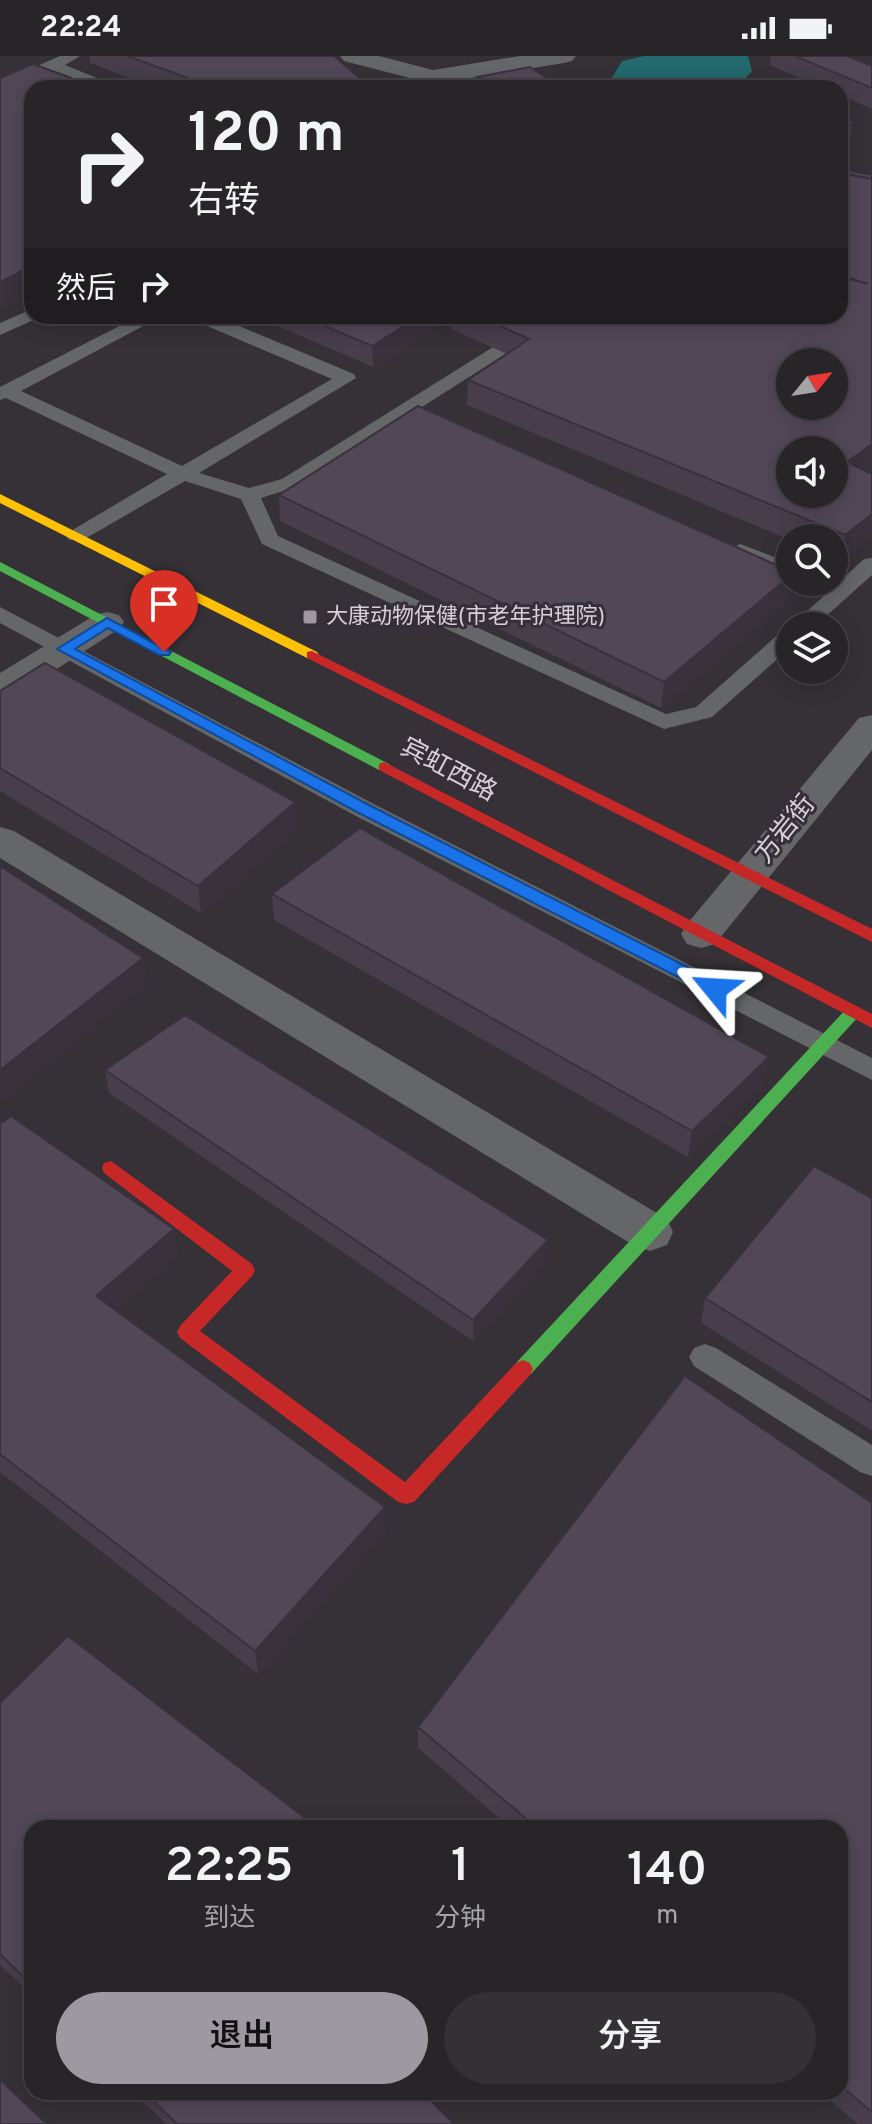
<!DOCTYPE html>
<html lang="zh">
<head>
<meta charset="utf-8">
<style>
	body { margin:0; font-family:Overpass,"Noto Sans SC",sans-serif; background:#343135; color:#f1f3f6; height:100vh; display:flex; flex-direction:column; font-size:30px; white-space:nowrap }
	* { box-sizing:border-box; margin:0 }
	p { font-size:26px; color:#a5a5a8 }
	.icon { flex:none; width:44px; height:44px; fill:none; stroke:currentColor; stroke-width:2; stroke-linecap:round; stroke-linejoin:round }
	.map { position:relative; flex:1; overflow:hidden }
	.details { position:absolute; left:24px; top:1764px; width:824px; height:280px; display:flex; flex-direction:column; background:#282529; border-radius:24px; box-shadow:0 4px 20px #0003,0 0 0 2px #444246 }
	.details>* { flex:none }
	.top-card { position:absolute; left:24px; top:24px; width:824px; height:244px; border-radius:24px; box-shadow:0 4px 20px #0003,0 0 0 2px #444246; background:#282529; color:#f1f3f6; overflow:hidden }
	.needle { width:52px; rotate:60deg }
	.controls { position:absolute; left:776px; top:292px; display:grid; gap:16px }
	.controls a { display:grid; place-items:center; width:72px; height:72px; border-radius:50%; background:#282529; box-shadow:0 4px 20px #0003,0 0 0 2px #444246; font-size:40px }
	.pin { position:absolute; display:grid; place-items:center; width:68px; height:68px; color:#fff; margin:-82px -34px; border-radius:50% 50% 50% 0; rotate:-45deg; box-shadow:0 0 8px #0007 }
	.pin .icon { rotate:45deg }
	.me { position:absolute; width:88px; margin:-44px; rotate:297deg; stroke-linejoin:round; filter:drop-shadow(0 0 6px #0008) }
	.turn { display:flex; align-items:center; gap:28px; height:168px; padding:0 32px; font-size:36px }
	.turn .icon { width:104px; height:104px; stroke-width:2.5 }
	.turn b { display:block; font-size:56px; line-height:68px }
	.then { display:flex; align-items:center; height:76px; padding:0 32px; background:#0003; gap:16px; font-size:30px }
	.eta { display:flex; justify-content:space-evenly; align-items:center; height:136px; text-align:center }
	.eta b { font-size:48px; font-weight:600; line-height:56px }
	.button { display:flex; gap:16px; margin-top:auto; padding:16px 32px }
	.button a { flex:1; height:92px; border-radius:48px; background:#9e99a0; color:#111; font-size:32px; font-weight:600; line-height:92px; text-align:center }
	.button a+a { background:#343135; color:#f1f3f6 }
	.status { display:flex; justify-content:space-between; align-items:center; height:56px; padding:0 40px; background:#282529; direction:ltr }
	.status svg { height:22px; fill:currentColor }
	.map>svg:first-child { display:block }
</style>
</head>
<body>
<div class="status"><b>22:24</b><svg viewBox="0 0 49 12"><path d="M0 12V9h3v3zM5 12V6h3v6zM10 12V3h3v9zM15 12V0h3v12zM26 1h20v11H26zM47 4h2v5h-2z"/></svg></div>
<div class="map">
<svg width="872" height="2068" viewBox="0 0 872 2068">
	<rect width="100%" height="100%" fill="#353137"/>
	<polygon fill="#24696d" points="644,0 748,0 752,15 741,27 745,32 606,32 622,5"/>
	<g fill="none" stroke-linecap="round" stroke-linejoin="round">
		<g fill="#656667" fill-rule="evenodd">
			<polygon points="60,0 80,0 65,9 121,32 99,32 52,14 0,36 0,26"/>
			<polygon points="32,253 32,260 38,262 0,279 0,267"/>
			<polygon points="139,260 162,260 21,335 182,410 332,323 193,264 190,260 215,260 354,318 356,322 199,417 249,432 282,423 543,260 565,260 296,431 261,442 278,480 666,658 696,651 782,575 790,573 790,592 712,661 664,673 262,488 241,443 185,425 83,484 69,484 66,480 69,476 167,418 6,342 0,344 0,331"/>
			<polygon points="740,488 790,507 790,521 733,498 729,494"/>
			<polygon points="872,502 872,519 815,570 791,570 864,503"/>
			<polygon points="0,551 372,747 872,1002 872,1024 354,759 0,567"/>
			<polygon points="705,1288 716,1292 872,1389 872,1420 860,1416 694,1310 689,1301 694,1292"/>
		</g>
		<g fill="#656667" fill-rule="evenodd">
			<polygon points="340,0 379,0 433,14 520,0 576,0 572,5 564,7 433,28 344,5"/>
			<polygon points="107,556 119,559 124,566 119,573 13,641 0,644 0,617 95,559"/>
			<polygon points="872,659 872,694 715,888 701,892 687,888 681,878 687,868 859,662"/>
			<polygon points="0,771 14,775 667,1163 673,1176 667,1189 650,1195 633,1189 0,802"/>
		</g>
		<g fill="#4caf50" fill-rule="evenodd">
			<polygon points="0,506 389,708 392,711 389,714 379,714 0,515"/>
			<polygon points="853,950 862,956 859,960 530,1319 523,1322 516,1319 513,1313 516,1307 847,952"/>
		</g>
		<polygon fill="#ffc107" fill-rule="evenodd" points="0,438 317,596 319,599 312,603 307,602 0,447"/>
		<g fill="#c62828" fill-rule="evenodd">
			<polygon points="312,595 872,873 872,886 307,602 307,596"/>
			<polygon points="384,706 872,958 872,972 379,714 379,708"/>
			<polygon points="111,1105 252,1208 255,1214 252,1220 200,1275 405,1426 516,1307 523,1304 530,1307 533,1313 530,1319 414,1446 406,1448 398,1446 180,1282 177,1276 180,1270 232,1215 104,1117 102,1112 104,1107"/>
		</g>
	</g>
	<g fill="#473d4b">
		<polygon points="89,0 334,0 371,32 156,32 90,7"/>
		<polygon points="771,0 847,0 872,10 872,53 840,39 840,32 823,32 770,9"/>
		<polygon points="478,21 562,32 478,32"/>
		<polygon points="872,119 872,410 866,415 840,505 834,502 834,482 790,482 790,484 467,349 468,324 507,298 451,273 451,260 840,260"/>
		<polygon points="254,260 433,260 433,273 373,311"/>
		<polygon points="279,439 789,543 661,652 280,465"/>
		<polygon points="0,635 297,773 201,857 0,735"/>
		<polygon points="272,838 764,1027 688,1101 274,864"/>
		<polygon points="105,1014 548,1184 546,1206 473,1285 109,1037"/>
		<polygon points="0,1068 178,1199 115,1254 385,1451 386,1475 258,1618 0,1416"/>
		<polygon points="872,1142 872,1375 701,1267 705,1242"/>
		<polygon points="872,1447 872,2068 858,2068 820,2036 840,2036 840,1772 511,1772 418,1692 418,1671"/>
		<polygon points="0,1647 32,1772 32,1939 0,1909"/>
		<polygon points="133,2036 422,2036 454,2068 166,2068"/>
	</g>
	<g fill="#39323d">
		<polygon points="855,66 853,80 840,89 840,76"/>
		<polygon points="32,210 32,236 0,252 0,226"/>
		<polygon points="420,260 433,260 433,273 373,311 372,290"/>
		<polygon points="872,388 872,410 843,432 847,406"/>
		<polygon points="872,458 872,480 840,505 845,479"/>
		<polygon points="790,520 790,526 792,526 789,543 661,652 664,626"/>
		<polygon points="295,746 297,773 201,857 198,830"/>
		<polygon points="143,902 147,928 0,1046 0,1014"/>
		<polygon points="769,1001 764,1027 688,1101 692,1075"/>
		<polygon points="174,1173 178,1199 102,1265 96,1240"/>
		<polygon points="548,1184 546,1206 473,1285 473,1264"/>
		<polygon points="385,1451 386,1475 258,1618 255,1595"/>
	</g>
	<g fill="#524757" stroke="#39323d" stroke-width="2" fill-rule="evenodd">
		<polygon points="128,0 334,0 371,32 214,32"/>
		<polygon points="795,0 847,0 872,10 872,32"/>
		<polygon points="33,8 98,32 32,32 32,210 0,226 0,22"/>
		<polygon points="530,11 562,32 497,32 478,21"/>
		<polygon points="840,62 855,66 840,76"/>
		<polygon points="840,113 872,119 872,123 840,117"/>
		<path d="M840 117 872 123V388L847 406 872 418V458L845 479 468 324 529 283 478 260H840V220L868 228 840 219ZM790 306H834V350H790ZM790 394H834V438H790Z"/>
		<polygon points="301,260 420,260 372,290"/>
		<polygon points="418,350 790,515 790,520 664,626 279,439"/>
		<polygon points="45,607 295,746 198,830 0,712 0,635"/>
		<polygon points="360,772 769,1001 692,1075 272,838"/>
		<polygon points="0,810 143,902 0,1014"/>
		<polygon points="185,959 548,1184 473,1264 105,1014"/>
		<polygon points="11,1060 174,1173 96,1240 385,1451 255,1595 0,1398 0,1068"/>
		<polygon points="814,1110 872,1142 872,1346 705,1242"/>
		<polygon points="685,1320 872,1447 872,2056 840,2029 840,1772 537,1772 418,1671"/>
		<polygon points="68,1580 318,1772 32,1772 32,1929 0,1898 0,1647"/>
		<polygon points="0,2024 47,2068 0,2068"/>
		<polygon points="144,2036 422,2036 454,2068 177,2068"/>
	</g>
	<polygon fill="#1a73e8" stroke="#114b97" stroke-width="2" points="107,562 171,596 169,599 159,599 108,572 75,593 369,749 721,928 723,933 721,937 709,937 357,756 57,593"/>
	<rect fill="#9e99a0" stroke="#362f39" stroke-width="3" x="302" y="553" width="16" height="16" rx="4"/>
	<g text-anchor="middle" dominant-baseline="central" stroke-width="6" stroke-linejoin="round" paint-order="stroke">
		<g font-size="22" fill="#d6d1d8" stroke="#362f39" text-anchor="start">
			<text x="326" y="561">大康动物保健(市老年护理院)</text>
		</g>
		<g font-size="26" fill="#d6d1d8" stroke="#362f39">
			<text transform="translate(448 715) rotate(28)">宾虹西路</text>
			<text transform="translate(786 774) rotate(-51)">方岩街</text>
		</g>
	</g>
</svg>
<div class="controls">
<a><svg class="needle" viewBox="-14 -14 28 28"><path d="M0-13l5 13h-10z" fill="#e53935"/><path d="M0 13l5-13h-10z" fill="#a5a5a8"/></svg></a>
<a><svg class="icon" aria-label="sound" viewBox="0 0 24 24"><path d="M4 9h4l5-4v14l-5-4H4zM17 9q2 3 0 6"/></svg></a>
<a><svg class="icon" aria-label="search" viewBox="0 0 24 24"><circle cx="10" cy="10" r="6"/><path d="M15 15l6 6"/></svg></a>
<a><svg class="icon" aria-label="layers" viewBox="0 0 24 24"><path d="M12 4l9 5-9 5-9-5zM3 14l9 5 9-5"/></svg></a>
</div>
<div class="pin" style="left:164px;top:596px;background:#d93025"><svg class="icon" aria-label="arrive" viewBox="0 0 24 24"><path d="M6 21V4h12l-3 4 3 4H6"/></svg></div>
<svg class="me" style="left:715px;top:933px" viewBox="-20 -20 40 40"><path d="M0-17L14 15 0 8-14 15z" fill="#1a73e8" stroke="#fff" stroke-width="4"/></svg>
<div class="top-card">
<div class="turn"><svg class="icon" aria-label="right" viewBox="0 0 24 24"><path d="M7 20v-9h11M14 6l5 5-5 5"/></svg><div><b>120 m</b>右转</div></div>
<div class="then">然后<svg class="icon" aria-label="right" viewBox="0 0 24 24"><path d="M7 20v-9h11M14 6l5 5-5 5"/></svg></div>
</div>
<section class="details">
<div class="eta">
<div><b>22:25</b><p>到达</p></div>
<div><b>1</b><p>分钟</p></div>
<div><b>140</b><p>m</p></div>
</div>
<div class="button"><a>退出</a><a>分享</a></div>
</section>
</div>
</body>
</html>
